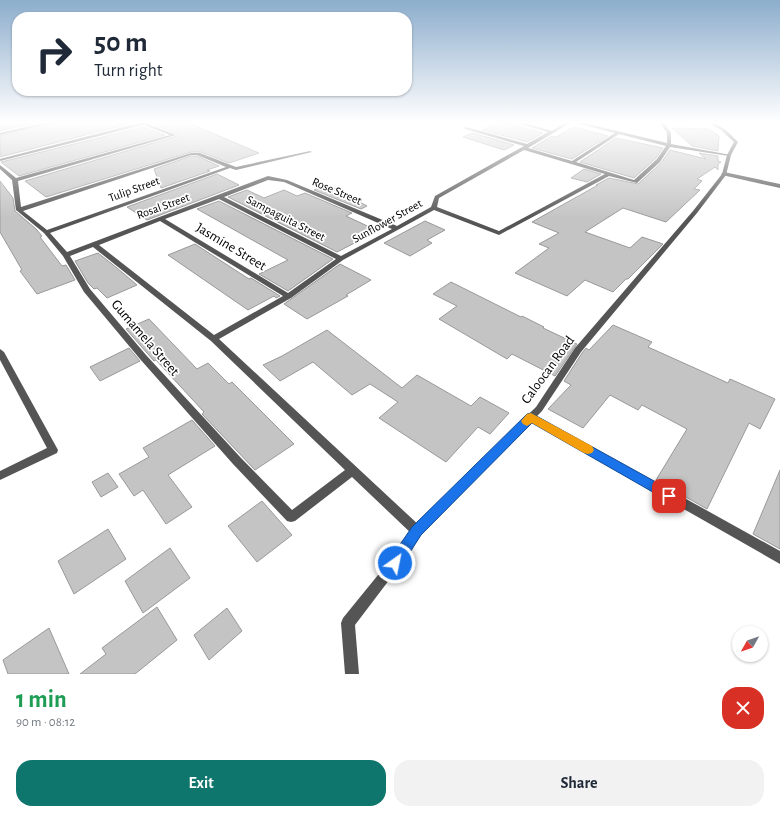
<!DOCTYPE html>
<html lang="en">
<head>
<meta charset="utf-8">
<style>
	body { margin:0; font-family:"Alegreya Sans",sans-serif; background:#f2f2f3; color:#1f2937; height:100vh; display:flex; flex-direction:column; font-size:15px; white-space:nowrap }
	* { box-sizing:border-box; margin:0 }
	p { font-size:13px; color:#747a83 }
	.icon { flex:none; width:22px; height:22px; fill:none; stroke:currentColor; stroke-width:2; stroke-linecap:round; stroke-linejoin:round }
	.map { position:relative; height:674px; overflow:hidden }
	.details { display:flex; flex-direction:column; background:#fff; flex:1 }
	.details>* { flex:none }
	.top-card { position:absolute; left:12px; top:12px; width:400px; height:84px; border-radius:16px; box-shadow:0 1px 3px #0004; background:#fff; color:#1f2937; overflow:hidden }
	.needle { width:26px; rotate:230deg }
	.tools { position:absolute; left:732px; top:626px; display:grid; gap:8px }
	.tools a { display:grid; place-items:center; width:36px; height:36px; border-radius:50%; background:#fff; box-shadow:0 1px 3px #0004; font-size:20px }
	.pin { position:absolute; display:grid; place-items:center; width:34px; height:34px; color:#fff; margin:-17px; border-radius:8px; box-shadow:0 2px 6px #0006 }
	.me { position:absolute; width:44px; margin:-22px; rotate:33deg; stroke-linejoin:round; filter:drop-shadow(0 0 3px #0008) }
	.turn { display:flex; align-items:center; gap:14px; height:84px; padding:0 16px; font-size:18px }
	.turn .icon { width:52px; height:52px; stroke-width:2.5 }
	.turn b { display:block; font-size:28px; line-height:34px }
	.round { display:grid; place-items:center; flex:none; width:42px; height:42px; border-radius:16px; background:#f2f2f3 }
	.head { display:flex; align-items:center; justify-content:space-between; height:68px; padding:0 16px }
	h1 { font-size:24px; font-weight:600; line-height:30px; color:#1e9e55 }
	.action { display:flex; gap:8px; margin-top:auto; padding:8px 16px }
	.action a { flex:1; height:46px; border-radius:16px; background:#0f766e; color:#fff; font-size:16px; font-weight:600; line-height:46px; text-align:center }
	.action a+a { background:#f2f2f3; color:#1f2937 }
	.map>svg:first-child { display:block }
</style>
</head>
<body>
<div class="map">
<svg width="780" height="674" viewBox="0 0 780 674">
	<rect width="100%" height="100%" fill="#fff"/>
	<g fill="#c4c4c4" stroke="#999">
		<polygon points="0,123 34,123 0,131"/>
		<polygon points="52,123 132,123 0,157 0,136"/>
		<polygon points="151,123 189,123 259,153 229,163 201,152 191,152 46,197 25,181 177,136 177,134"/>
		<polygon points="498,123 507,123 543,133 527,142 482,130"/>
		<polygon points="143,127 165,135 19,176 1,162"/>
		<polygon points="574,127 608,136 572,159 532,148 552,136 556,137"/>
		<polygon points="672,128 709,129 719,136 718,151 692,146"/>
		<polygon points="473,133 514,145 504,150 463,137"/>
		<polygon points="616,138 663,148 656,158 634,178 580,162"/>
		<polygon points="670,150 706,159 699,153 718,156 718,161 721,162 718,164 718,170 715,167 697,179 702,181 694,189 700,190 666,222 623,208 585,232 630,248 642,237 663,244 628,279 626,279 613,292 585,280 567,296 515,273 549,248 539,244 559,233 532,222 598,185 596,185 609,178 638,184 661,163"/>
		<polygon points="191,156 197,156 219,166 207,170 210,171 161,188 154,169"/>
		<polygon points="584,169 601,174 587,182 571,178"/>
		<polygon points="217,174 239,185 147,220 127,207"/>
		<polygon points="0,181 13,198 15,211 36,229 42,236 40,237 62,266 66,265 75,280 37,294 20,271 22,270 0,232"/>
		<polygon points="328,185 367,206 361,209 314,190"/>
		<polygon points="247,190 264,198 284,190 297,196 305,193 352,213 346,216 378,231 337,252 228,197"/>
		<polygon points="219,201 329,257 333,259 288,291 259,274 288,260 197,209"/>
		<polygon points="425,221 445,230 427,240 432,243 410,256 384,243"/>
		<polygon points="195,244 249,279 251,278 280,296 276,298 274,296 248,310 168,255"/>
		<polygon points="98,253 117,268 137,285 107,298 97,288 94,289 88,283 75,261"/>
		<polygon points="340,264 371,280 346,295 348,296 307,319 284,304"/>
		<polygon points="451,282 521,317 522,316 544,327 543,328 577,344 555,376 512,354 507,359 439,319 457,306 433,294"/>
		<polygon points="149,319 197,369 208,363 229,384 232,382 294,444 255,470 202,414 204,412 156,360 154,361 126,329"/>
		<polygon points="613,325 652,342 648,347 728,383 730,379 775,399 760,429 749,423 707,509 656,480 687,429 642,405 638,410 610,395 583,428 548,409 571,385 564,381 582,353 586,348 589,350"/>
		<polygon points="327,330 402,388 417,375 471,406 480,397 509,413 490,434 478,427 446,462 379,418 398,402 370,384 352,395 313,362 280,381 263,365 282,356"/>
		<polygon points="129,348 140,361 100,381 90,367"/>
		<polygon points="192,420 215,446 168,475 192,507 166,524 143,490 134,496 119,474 149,457 143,448"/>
		<polygon points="780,470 780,549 753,534"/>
		<polygon points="108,473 118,487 101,497 92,482"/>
		<polygon points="262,501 292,535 257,562 228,526"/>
		<polygon points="108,529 126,559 74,594 58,561"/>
		<polygon points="170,548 190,578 143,613 125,581"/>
		<polygon points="157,607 177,640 135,674 80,674 106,654 102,648"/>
		<polygon points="227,608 242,631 209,660 194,635"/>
		<polygon points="49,628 69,674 8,674 3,660"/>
	</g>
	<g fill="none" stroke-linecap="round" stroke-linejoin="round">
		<g fill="#555" fill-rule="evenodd">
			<polygon points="42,123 51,123 0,135 0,133"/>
			<path d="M139 123H146L176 135 18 181 21 207 191 153H200L236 167 310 151 312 152 236 170 230 168 50 233 67 252 268 176 287 180 397 226 431 207 435 196 524 146 465 129 464 128 466 127 527 144 548 132 516 123H524L552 131 564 123H570L528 148 572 161 615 133 576 123H584L667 143V133L660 123H664L671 133V144L731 155 729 156 670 147 660 162 637 183 609 176 499 235 434 210 343 260 291 298 219 339 421 527 423 531 421 535 417 536 413 535 352 477 295 521 291 522 287 521 233 464 140 359 84 292 63 256 44 233 16 210 12 180 0 169V165L16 178 170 135 143 125 0 161V159ZM619 134 666 146 657 159 634 180 576 162ZM524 150 605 174 499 231 437 207 439 198ZM191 155H197L226 167 47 230 23 211ZM268 180 284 182 392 229 341 256 224 197ZM219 199 336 259 288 293 165 219ZM160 221 283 296 214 335 99 245ZM93 247 211 341 345 470 292 510 241 458 146 355 90 289 70 256Z"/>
			<polygon points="724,172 780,184 780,188 722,175 721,174"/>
			<polygon points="0,349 4,352 58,450 57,453 0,480 0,471 47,448 0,360"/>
			<polygon points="531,413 780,551 780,564 528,420 526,417 528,414"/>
		</g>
		<path fill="#555" fill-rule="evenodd" d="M709 123C721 123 730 134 738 142L731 155 726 175 697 213 581 352 542 411 421 535 399 567 355 625 359 674H345L341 623 343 618 391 559 413 527 536 407 575 348 693 211 722 174 727 155 734 142 721 130Z"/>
	</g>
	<linearGradient id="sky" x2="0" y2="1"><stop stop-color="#8cadcc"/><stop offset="0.56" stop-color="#fff"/><stop offset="1" stop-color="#fff" stop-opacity="0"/></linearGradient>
	<rect width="780" height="218" fill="url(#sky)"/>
	<polygon fill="#1a73e8" stroke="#114b97" points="531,413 674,492 675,496 674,499 669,501 665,499 532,423 421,535 400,568 395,570 390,568 388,563 390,559 412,527 527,414"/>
	<polygon fill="#f59e0b" points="531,413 592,446 594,450 592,453 588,454 584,453 532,423 527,426 523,424 521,421 527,414"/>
	<g text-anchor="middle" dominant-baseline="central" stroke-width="3.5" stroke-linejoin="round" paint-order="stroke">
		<g font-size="12" fill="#000" stroke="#fff">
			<text transform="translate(134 189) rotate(-20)">Tulip Street</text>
			<text transform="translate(337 191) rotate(23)">Rose Street</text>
			<text transform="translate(163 206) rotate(-20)">Rosal Street</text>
			<text transform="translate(286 218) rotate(27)">Sampaguita Street</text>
			<text transform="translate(387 221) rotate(-29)">Sunflower Street</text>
		</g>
		<g font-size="14" fill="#000" stroke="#fff">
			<text transform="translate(231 247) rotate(31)">Jasmine Street</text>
			<text transform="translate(145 338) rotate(49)">Gumamela Street</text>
			<text transform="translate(548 370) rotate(-54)">Caloocan Road</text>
		</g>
	</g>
</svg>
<div class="tools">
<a><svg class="needle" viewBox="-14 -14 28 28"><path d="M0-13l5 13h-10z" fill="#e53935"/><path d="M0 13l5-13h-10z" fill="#747a83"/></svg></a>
</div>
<div class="pin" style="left:669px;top:496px;background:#d93025"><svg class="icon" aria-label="arrive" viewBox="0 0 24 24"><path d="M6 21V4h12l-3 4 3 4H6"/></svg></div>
<svg class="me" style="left:395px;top:563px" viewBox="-20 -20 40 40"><circle r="17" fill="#1a73e8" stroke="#fff" stroke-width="3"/><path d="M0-11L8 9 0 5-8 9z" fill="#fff"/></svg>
<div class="top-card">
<div class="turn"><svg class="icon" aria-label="right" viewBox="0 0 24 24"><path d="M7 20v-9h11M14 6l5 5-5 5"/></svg><div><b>50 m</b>Turn right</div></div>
</div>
</div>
<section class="details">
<div class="head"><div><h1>1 min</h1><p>90 m · 08:12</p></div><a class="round" style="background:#d93025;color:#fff"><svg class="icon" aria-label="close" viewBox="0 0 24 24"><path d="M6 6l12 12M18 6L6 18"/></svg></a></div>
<div class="action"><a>Exit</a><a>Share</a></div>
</section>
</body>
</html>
